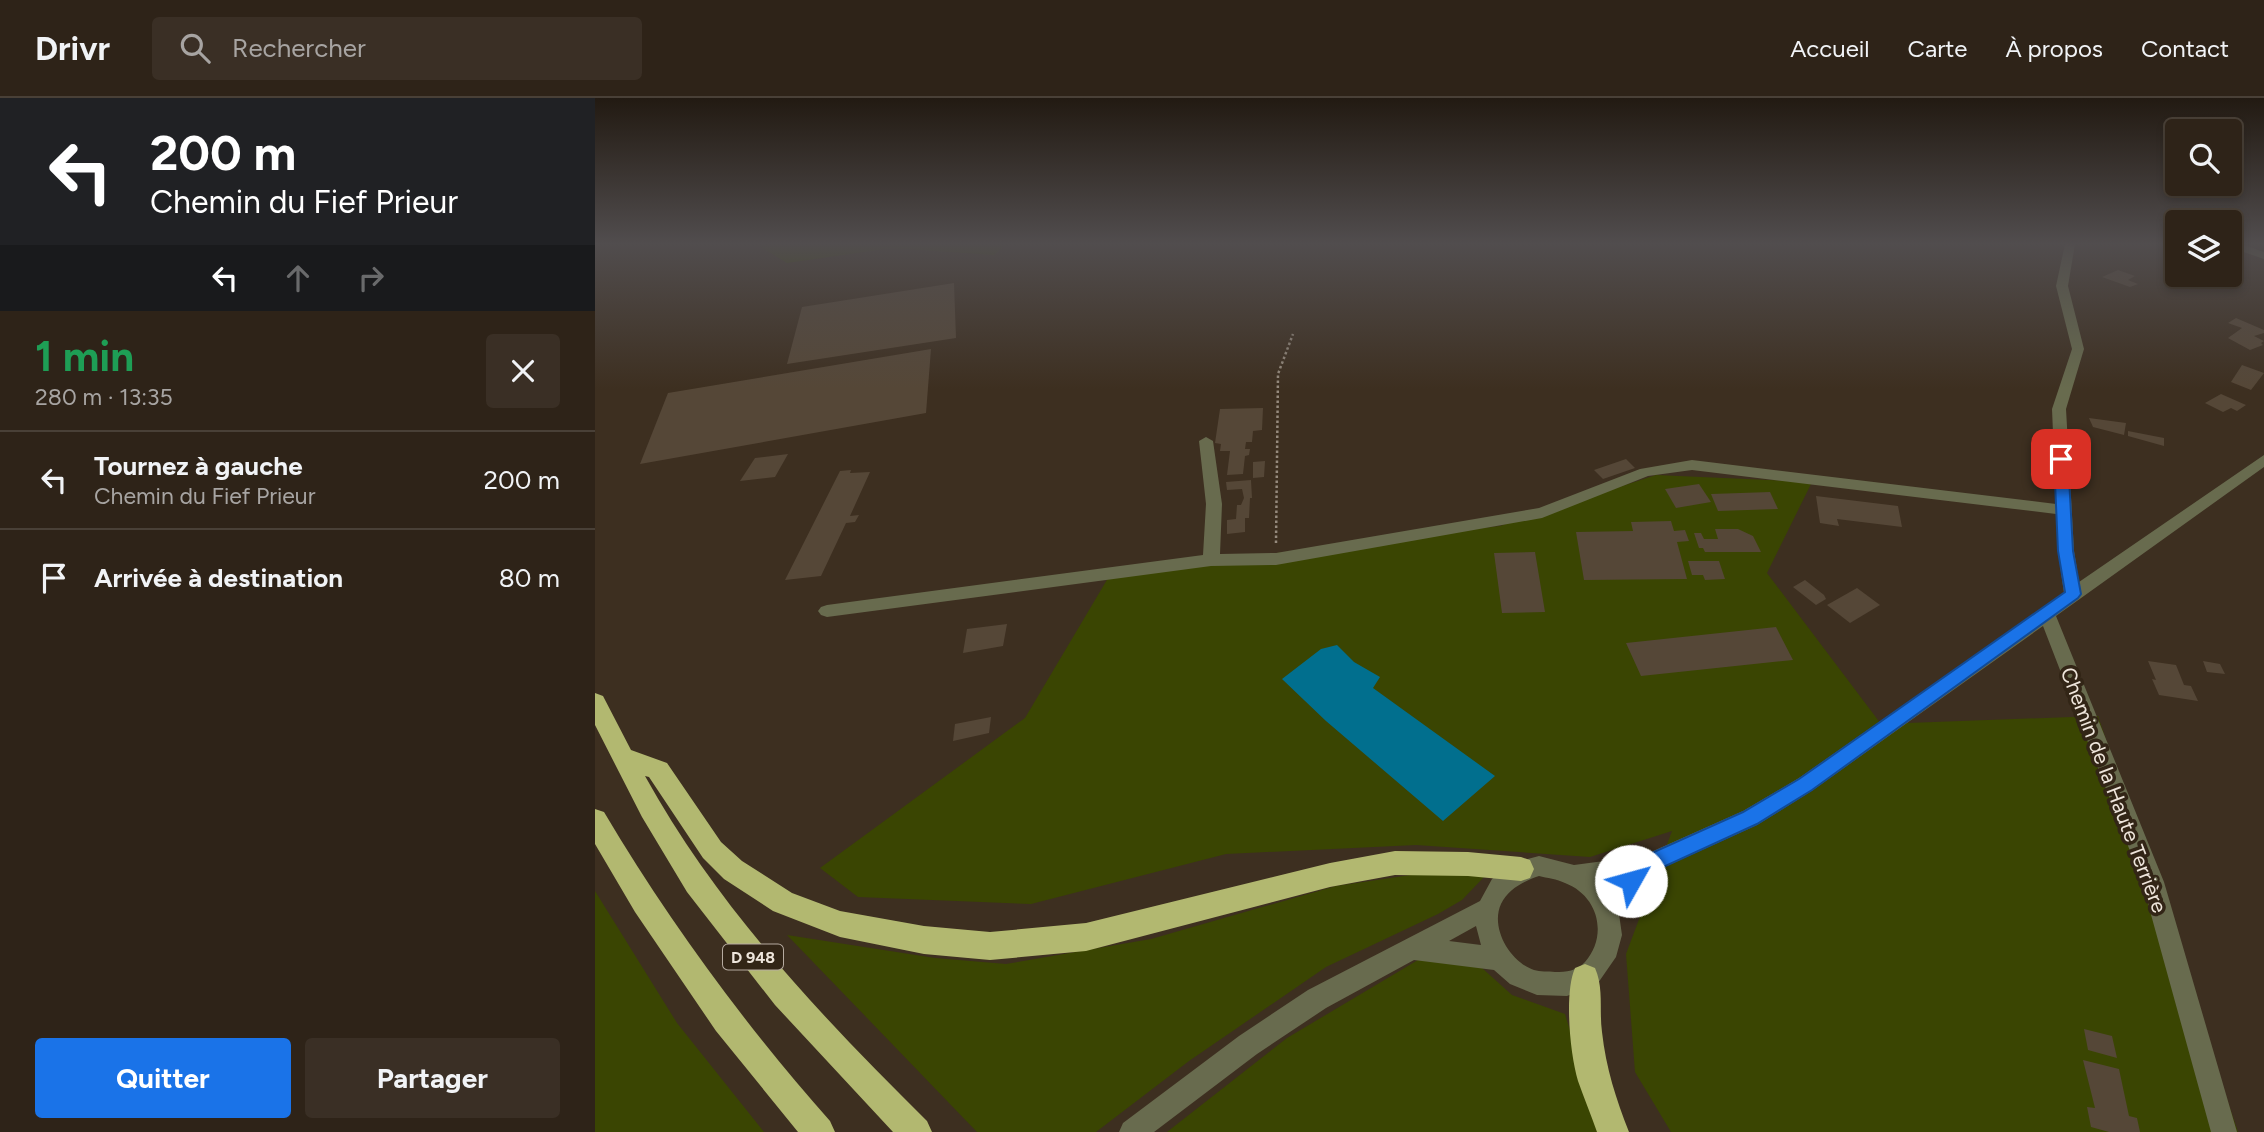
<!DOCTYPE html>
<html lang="fr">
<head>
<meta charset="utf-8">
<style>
	body { margin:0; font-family:Figtree,sans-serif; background:#3a2f25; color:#f1f3f6; height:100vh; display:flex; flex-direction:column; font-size:26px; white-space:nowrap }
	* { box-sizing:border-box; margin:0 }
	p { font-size:23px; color:#a7a4a2 }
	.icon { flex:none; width:38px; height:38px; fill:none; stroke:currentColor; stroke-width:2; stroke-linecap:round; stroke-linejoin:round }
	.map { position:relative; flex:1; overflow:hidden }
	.sheet { display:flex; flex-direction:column; background:#2e2318; width:595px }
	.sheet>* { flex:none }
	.top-card { background:#202124; color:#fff; overflow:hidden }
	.controls { position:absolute; left:1570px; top:21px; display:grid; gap:14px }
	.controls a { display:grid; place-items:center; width:77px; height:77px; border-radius:7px; background:#2e2318; box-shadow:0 4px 10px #0003,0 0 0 2px #494037; font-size:35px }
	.pin { position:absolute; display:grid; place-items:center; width:60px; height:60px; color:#fff; margin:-30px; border-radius:14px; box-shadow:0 4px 10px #0006 }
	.me { position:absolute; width:77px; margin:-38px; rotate:52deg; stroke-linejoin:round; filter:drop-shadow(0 0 5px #0008) }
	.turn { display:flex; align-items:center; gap:24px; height:147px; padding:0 35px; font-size:32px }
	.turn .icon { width:91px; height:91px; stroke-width:2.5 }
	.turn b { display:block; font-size:49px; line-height:60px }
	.lanes { display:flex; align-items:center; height:66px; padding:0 35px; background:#0003; justify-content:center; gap:35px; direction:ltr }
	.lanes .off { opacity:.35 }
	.round { display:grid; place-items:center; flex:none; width:74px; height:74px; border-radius:7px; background:#3a2f25 }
	.overview { display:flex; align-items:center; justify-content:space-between; height:119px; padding:0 35px }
	h1 { font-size:42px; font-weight:700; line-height:52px; color:#1e9e55 }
	.button { display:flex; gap:14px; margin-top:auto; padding:14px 35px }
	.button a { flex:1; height:80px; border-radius:7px; background:#1a73e8; color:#fff; font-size:28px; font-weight:700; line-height:80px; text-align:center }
	.button a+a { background:#3a2f25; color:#f1f3f6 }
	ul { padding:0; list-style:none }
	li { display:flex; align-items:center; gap:21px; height:98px; padding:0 35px; border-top:2px solid #494037 }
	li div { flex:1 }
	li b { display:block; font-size:26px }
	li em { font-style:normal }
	header { display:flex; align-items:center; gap:42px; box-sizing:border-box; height:98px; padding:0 35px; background:#2e2318; border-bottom:2px solid #494037 }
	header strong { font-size:33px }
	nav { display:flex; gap:38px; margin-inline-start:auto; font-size:24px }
	.search { width:490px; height:63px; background:#3a2f25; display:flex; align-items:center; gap:18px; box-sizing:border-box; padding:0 24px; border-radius:7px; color:#a7a4a2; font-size:26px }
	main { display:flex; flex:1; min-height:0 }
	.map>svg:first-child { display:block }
</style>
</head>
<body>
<header>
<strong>Drivr</strong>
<div class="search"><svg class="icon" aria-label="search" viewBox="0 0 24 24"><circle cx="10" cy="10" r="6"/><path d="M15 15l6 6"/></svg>Rechercher</div>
<nav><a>Accueil</a><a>Carte</a><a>À propos</a><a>Contact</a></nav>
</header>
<main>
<section class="sheet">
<div class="top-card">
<div class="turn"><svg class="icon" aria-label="left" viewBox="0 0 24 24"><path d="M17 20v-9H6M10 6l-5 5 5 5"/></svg><div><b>200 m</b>Chemin du Fief Prieur</div></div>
<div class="lanes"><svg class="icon" aria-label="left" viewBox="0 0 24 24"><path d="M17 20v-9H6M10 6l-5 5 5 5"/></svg><svg class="icon off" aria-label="ahead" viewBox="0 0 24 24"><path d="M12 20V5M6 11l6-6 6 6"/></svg><svg class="icon off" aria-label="right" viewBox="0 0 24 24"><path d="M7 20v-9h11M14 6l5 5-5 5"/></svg></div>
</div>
<div class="overview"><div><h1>1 min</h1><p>280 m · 13:35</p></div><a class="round"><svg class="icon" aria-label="close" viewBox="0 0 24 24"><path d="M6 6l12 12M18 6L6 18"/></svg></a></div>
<ul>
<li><svg class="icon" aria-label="left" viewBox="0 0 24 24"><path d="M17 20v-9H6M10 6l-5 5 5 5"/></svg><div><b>Tournez à gauche</b><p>Chemin du Fief Prieur</p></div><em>200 m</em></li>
<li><svg class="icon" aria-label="arrive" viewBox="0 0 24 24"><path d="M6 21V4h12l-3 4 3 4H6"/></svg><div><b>Arrivée à destination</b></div><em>80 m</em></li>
</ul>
<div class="button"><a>Quitter</a><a>Partager</a></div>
</section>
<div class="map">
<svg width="1669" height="1034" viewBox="0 0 1669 1034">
	<rect width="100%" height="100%" fill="#3d2f20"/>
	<g fill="#3a4502">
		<polygon points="161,146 411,146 399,157 297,150 192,165"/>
		<polygon points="1061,377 1217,384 1172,475 1286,626 1503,618 1643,1034 1076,1034 1040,974 1031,856 1077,733 995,759 821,747 631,756 436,806 263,799 225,770 430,620 516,475 905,428"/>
		<polygon points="850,772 889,779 867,802 843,816 731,869 594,963 501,1034 382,1034 192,837 340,860 411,866 556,841 741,788"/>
		<polygon points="0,793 82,925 169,1034 0,1034"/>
		<polygon points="823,862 887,870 917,897 970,916 1006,1034 572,1034 692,940"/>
	</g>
	<polygon fill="#016f8e" points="742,547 759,564 785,579 778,590 900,678 848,723 731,623 687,581 726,551"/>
	<g fill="#554737">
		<polygon points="1523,172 1540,178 1533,182 1543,186 1535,189 1507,179"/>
		<polygon points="359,185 361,240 192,266 207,209"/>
		<polygon points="1641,220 1669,232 1669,235 1659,238 1669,243 1666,245 1668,247 1655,252 1633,240 1647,230 1633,225"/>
		<polygon points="336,251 331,315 45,366 73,295"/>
		<polygon points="1647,267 1669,275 1656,292 1636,284"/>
		<polygon points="1626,296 1651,307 1642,313 1636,310 1628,314 1610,305"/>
		<polygon points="668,310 667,332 658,333 657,344 651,344 650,351 655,351 654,357 650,358 648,376 632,377 635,353 625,353 626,346 620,345 625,311"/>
		<polygon points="1494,320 1531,325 1529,337 1498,329"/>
		<polygon points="1533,333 1569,340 1569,348 1533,338"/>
		<polygon points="193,356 180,379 145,383 160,360"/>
		<polygon points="1031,361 1040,370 1008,381 999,372"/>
		<polygon points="670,363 669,379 658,380 658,364"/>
		<polygon points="256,372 255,375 275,374 255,418 264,417 260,424 251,425 226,478 190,482 245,373"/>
		<polygon points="656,382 657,400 655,400 654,420 650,420 650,434 632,436 632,422 641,421 642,407 646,407 649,400 647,391 632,392 631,384"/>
		<polygon points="1104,386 1116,404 1081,410 1070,391"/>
		<polygon points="1175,394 1183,411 1123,413 1116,396"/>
		<polygon points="1221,398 1303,408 1307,429 1242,421 1244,428 1225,425"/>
		<polygon points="1076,423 1079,433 1090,432 1094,443 1082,444 1092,481 989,482 981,434 1038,433 1036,424"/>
		<polygon points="1120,431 1143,431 1158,438 1166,454 1110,454 1108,450 1104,450 1099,435 1106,435 1109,441 1123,441"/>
		<polygon points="940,454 950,514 907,515 899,455"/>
		<polygon points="1093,463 1124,463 1130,481 1110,482 1108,477 1097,477"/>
		<polygon points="1210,482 1229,497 1231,501 1221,507 1198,489"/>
		<polygon points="1262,490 1285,507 1255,525 1232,507"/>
		<polygon points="412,526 408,548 368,555 372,531"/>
		<polygon points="1181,529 1198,562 1046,578 1031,545"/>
		<polygon points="1553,563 1581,567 1589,587 1596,588 1603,603 1564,597 1557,581 1561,582"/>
		<polygon points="1608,563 1625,566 1630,576 1612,574"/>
		<polygon points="396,619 394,635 358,643 360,626"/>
		<polygon points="1489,931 1517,938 1522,960 1493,952"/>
		<polygon points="1488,962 1524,971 1534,1018 1542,1020 1545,1034 1514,1034 1496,1029 1492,1009 1500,1010"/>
	</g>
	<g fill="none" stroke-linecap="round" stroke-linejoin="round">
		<polyline stroke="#968b7e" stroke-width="2.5" stroke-dasharray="2.5 2.5" stroke-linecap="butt" points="681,445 683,276 698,236"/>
		<g fill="#686b4e" fill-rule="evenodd">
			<path d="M1470 146H1480L1473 188 1489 251 1471 311 1479 453 1484 484 1669 357V369L1461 518 1569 784 1642 1034H1616L1547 784 1448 528 1218 692 1162 727 1056 775 1024 816 1027 837 1021 859 1003 885 972 898 942 897 915 886 899 872 819 862 731 910 662 956 559 1034H524L528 1025 644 938 713 892 885 803 897 781 908 772 929 762 944 758 979 767 1047 758 1148 713 1204 680 1469 495 1463 453 1461 416 1097 372 1053 378 947 420 681 467 616 468 232 519 226 517 223 513 226 509 232 507 608 457 611 406 604 343 611 339 618 343 627 406 625 456 681 455 944 410 1045 371 1097 362 1461 406 1457 311 1477 251 1461 188ZM944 778C952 780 962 781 970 785 1004 798 1013 838 990 864 982 873 971 874 960 874 953 873 945 874 939 872 915 864 895 830 906 806 913 791 929 783 944 778ZM1024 781 1013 794 1005 783ZM881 828 886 847 854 843Z"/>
			<polygon points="1634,146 1646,146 1669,154 1669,161 1634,149"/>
		</g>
		<g fill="#b2b870" fill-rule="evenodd">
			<path d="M0 595 8 598 36 652 72 665 126 744 147 763 197 795 245 813 329 828 395 834 491 825 735 765 800 753 873 754 926 759 935 762 939 771 935 780 926 783 873 778 800 777 735 789 491 853 395 862 329 856 245 839 178 813 129 781 108 760 54 679 50 678C123 810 226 918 332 1023L337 1034H298L180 907 92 794 47 719 0 627Z"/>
			<path d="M0 711 9 714C75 825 150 927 235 1023L240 1034H203L121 933 40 814 0 746Z"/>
			<path d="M990 866 1000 870C1009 890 1004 913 1007 934 1011 970 1021 1001 1034 1034H1002C996 1017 989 1000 983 983 975 956 969 895 980 870Z"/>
		</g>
	</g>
	<linearGradient id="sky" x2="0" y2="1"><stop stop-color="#221a12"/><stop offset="0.5" stop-color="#514d4e"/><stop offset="1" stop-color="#514d4e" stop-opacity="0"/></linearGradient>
	<rect width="1669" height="291" fill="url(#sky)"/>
	<polygon fill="#1a73e8" stroke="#114b97" stroke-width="2" points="1466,357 1473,361 1478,453 1486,496 1483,500 1217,692 1162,726 1055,775 1043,789 1036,792 1029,789 1026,783 1041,762 1148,714 1204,681 1470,494 1463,453 1459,361"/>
	<g text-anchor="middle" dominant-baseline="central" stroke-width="7" stroke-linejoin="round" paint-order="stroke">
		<rect fill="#322516" stroke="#b6aba0" stroke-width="2" x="128" y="846.5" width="60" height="25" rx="5"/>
		<g font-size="16" font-weight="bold" fill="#eee5db">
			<text x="158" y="859">D 948</text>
		</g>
		<g font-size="21" fill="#eee5db" stroke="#322516">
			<text transform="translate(1519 692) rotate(69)">Chemin de la Haute Terrière</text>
		</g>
	</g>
</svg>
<div class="controls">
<a><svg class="icon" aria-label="search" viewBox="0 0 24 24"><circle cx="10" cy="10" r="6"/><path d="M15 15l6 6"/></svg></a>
<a><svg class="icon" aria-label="layers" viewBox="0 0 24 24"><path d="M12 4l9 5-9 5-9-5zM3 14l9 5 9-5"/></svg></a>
</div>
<div class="pin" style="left:1466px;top:361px;background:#d93025"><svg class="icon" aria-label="arrive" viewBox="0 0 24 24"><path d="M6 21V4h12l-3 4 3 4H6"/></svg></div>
<svg class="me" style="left:1036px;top:783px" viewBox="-20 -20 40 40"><circle r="19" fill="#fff"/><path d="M0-13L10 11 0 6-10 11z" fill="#1a73e8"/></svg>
</div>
</main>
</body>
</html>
